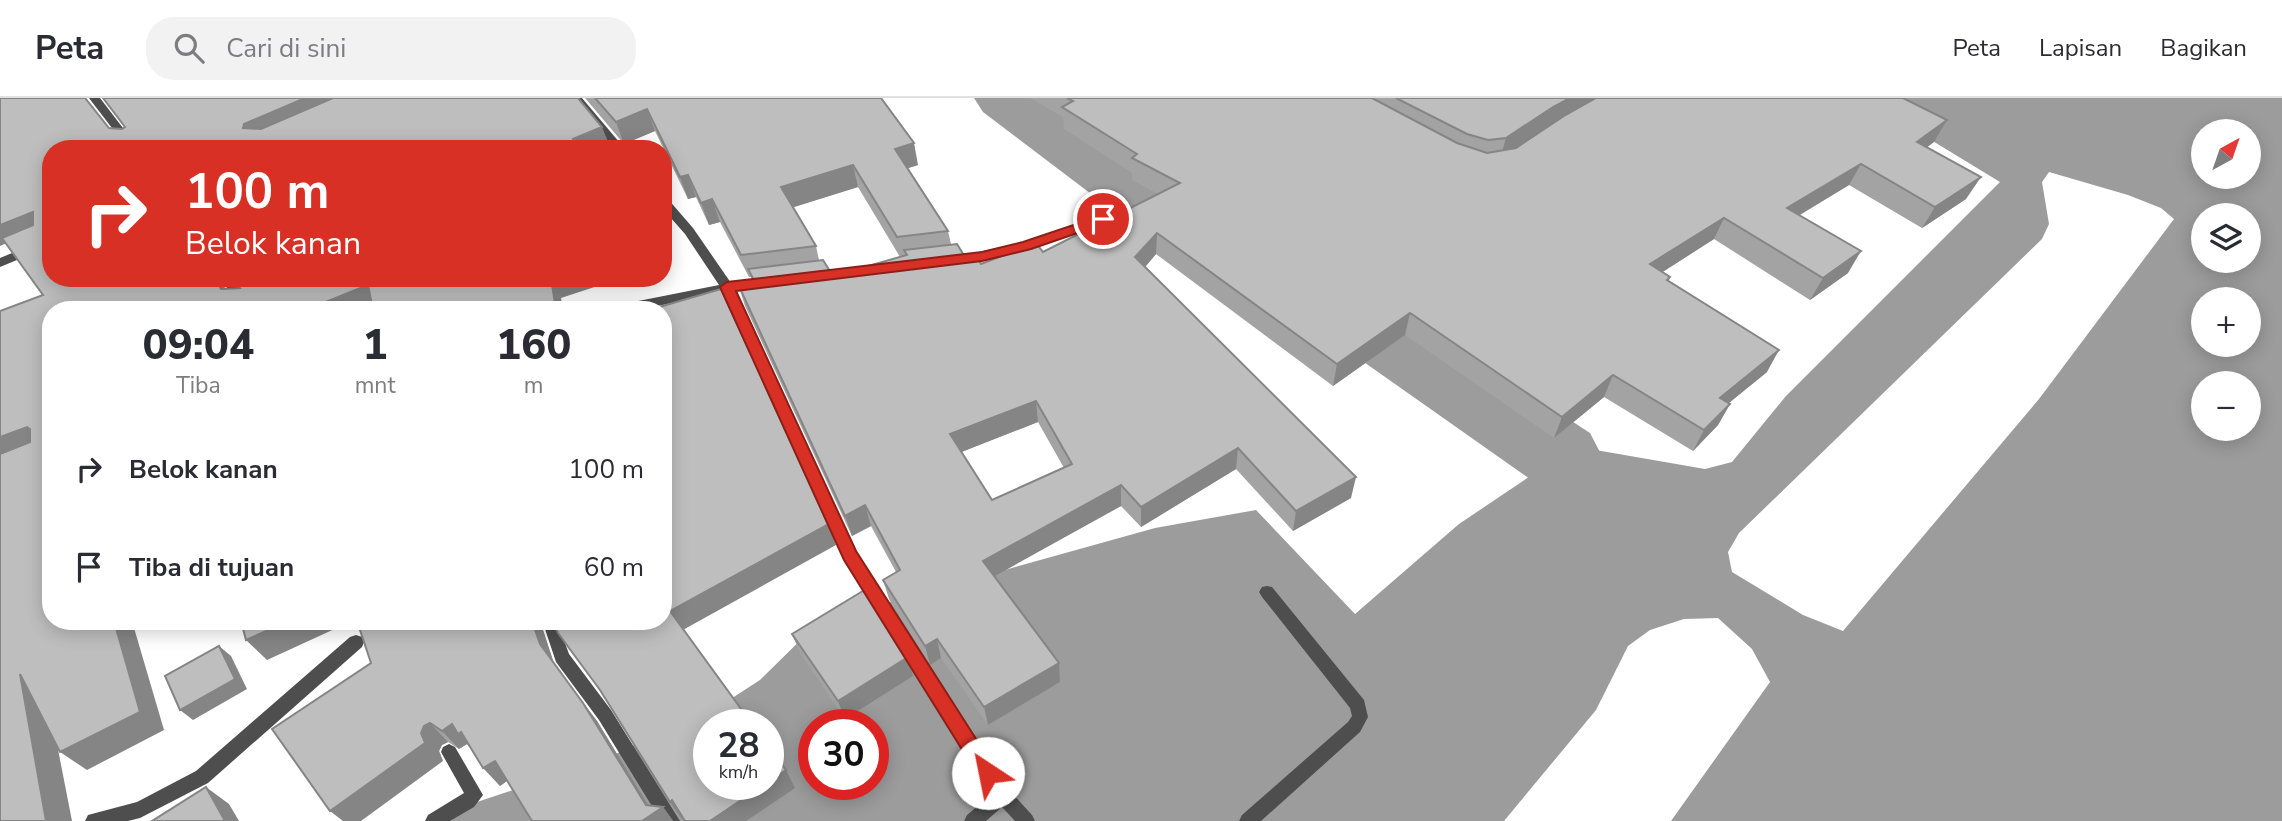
<!DOCTYPE html>
<html lang="id">
<head>
<meta charset="utf-8">
<style>
	body { margin:0; font-family:"Nunito Sans",sans-serif; background:#f2f2f3; color:#2b2b33; height:100vh; display:flex; flex-direction:column; font-size:26px; white-space:nowrap }
	* { box-sizing:border-box; margin:0 }
	p { font-size:23px; color:#7c7c81 }
	.icon { flex:none; width:38px; height:38px; fill:none; stroke:currentColor; stroke-width:2; stroke-linecap:round; stroke-linejoin:round }
	.map { position:relative; flex:1; overflow:hidden }
	.sheet { position:absolute; left:42px; top:203px; width:630px; height:329px; display:flex; flex-direction:column; background:#fff; border-radius:28px; box-shadow:0 4px 18px #0003 }
	.sheet>* { flex:none }
	.guide { position:absolute; left:42px; top:42px; width:630px; height:147px; border-radius:28px; box-shadow:0 4px 18px #0003; background:#d93025; color:#fff; overflow:hidden }
	.needle { width:46px; rotate:40deg }
	.controls { position:absolute; left:2191px; top:21px; display:grid; gap:14px }
	.controls a { display:grid; place-items:center; width:70px; height:70px; border-radius:50%; background:#fff; box-shadow:0 4px 18px #0003; font-size:35px }
	.speed { position:absolute; left:693px; top:611px; display:flex; gap:14px; font-size:35px; font-weight:700; text-align:center }
	.speed>* { display:grid; place-content:center; width:91px; height:91px; border-radius:50%; background:#fff; box-shadow:0 4px 18px #0003; line-height:1 }
	.speed small { font-size:18px; font-weight:400 }
	.speed .limit { border:10px solid #d22; background:#fff; color:#111 }
	.pin { position:absolute; display:grid; place-items:center; width:60px; height:60px; color:#fff; margin:-30px; border:4px solid #fff; border-radius:50%; box-shadow:0 2px 7px #0007 }
	.me { position:absolute; width:77px; margin:-38px; rotate:326deg; stroke-linejoin:round; filter:drop-shadow(0 0 5px #0008) }
	.turn { display:flex; align-items:center; gap:24px; height:147px; padding:0 28px; font-size:32px }
	.turn .icon { width:91px; height:91px; stroke-width:2.5 }
	.turn b { display:block; font-size:49px; line-height:60px }
	.eta { display:flex; justify-content:space-evenly; align-items:center; height:119px; text-align:center }
	.eta b { font-size:42px; font-weight:800; line-height:49px }
	ul { padding:0; list-style:none }
	li { display:flex; align-items:center; gap:21px; height:98px; padding:0 28px }
	li div { flex:1 }
	li b { display:block; font-size:26px }
	li em { font-style:normal }
	header { display:flex; align-items:center; gap:42px; box-sizing:border-box; height:98px; padding:0 35px; background:#fff; border-bottom:2px solid #e1e1e2 }
	header strong { font-size:33px }
	nav { display:flex; gap:38px; margin-inline-start:auto; font-size:24px }
	.search { width:490px; height:63px; background:#f2f2f3; display:flex; align-items:center; gap:18px; box-sizing:border-box; padding:0 24px; border-radius:28px; color:#7c7c81; font-size:26px }
	.map>svg:first-child { display:block }
</style>
</head>
<body>
<header>
<strong>Peta</strong>
<div class="search"><svg class="icon" aria-label="search" viewBox="0 0 24 24"><circle cx="10" cy="10" r="6"/><path d="M15 15l6 6"/></svg>Cari di sini</div>
<nav><a>Peta</a><a>Lapisan</a><a>Bagikan</a></nav>
</header>
<div class="map">
<svg width="2282" height="723" viewBox="0 0 2282 723">
	<rect width="100%" height="100%" fill="#fff"/>
	<path fill="#9c9c9c" fill-rule="evenodd" d="M1862 0H2282V723H435L468 707 603 662 726 604 760 582 823 520 847 510 890 504 1155 430 1256 412 1355 516 1459 426 1560 358 1584 350 1705 371 1732 364 1786 298 2000 84ZM2203 33H2249V79H2203ZM2203 117H2249V163H2203ZM2203 201H2249V247H2203ZM2203 285H2249V331H2203ZM709 626H768V686H709ZM814 626H873V686H814Z"/>
	<g fill="#fff">
		<polygon points="2049,74 2128,97 2161,110 2174,121 2039,301 1843,533 1803,517 1732,474 1728,454 1739,435 2042,141 2049,126 2042,84"/>
		<polygon points="1718,520 1752,551 1770,584 1671,723 1504,723 1596,612 1628,548 1650,532 1684,521"/>
	</g>
	<g fill="none" stroke-linecap="round" stroke-linejoin="round">
		<polygon fill="#9c9c9c" fill-rule="evenodd" points="974,0 1048,0 1151,73 1361,186 1590,335 1602,358 1590,381 1560,390 1530,381 1307,224 1103,105 983,14"/>
		<g fill="#4e4e4e" fill-rule="evenodd">
			<polygon points="89,0 100,0 139,51 128,51"/>
			<polygon points="571,0 582,0 625,51 614,51"/>
			<polygon points="663,99 667,100 693,130 731,185 736,186 738,189 735,192 856,454 963,625 1009,692 1032,717 1035,723 1015,723 1002,709 986,723 964,723 967,717 992,696 951,635 845,461 723,195 637,212 607,212 613,208 719,187 685,136 663,111"/>
			<polygon points="1103,118 1107,119 1107,125 1030,151 961,166 955,162 961,158 1024,144"/>
			<polygon points="51,139 51,148 0,169 0,160"/>
			<polygon points="221,180 234,180 254,212 241,212"/>
			<polygon points="1267,488 1272,489 1364,602 1368,619 1360,634 1261,723 1239,723 1242,717 1348,624 1352,618 1350,610 1262,499 1259,494 1262,489"/>
			<polygon points="547,523 557,523 569,556 611,612 680,723 661,723 599,622 556,564 544,528"/>
			<polygon points="356,537 362,539 364,544 362,549 208,685 140,720 128,723 85,723 88,717 137,704 196,673 350,539"/>
			<polygon points="449,646 455,649 483,697 474,709 450,723 425,723 428,717 464,695 441,654 443,649"/>
		</g>
	</g>
	<g fill="#a3a3a3" fill-rule="evenodd">
		<path d="M585 0H881L918 67 908 70 948 133 951 146 965 159 981 166 1043 154 1158 96 1132 82V75L1064 31 1063 19 1030 0H1903L1947 22 1934 44 1927 49 1966 101 1922 130 1849 87 1800 117 1848 175 1810 202 1714 141 1662 174 1670 179 1669 183 1767 274 1729 305 1730 306 1718 327 1693 353 1604 299 1554 340 1405 237 1333 288 1156 156 1145 169 1351 400 1293 433 1236 371 1141 429 1121 408 994 478 1059 565 1060 584 988 627 941 560 930 567 889 501 883 482 896 474 871 428 852 438 745 208 738 186 752 182 751 179H749L720 124 709 127 696 99 688 101 655 33 624 46ZM858 89 900 159 833 178 819 162 816 148 793 109ZM1038 324 1064 370 992 402 961 354Z"/>
		<polygon points="542,529 554,565 597,623 648,708 663,709 673,723 532,723 507,683 500,688 467,646 459,651 448,644 442,647 439,653 443,663 371,565"/>
		<polygon points="792,536 913,578 845,621 800,555"/>
	</g>
	<g fill="#858585">
		<polygon points="305,0 369,0 258,51 243,30 244,26"/>
		<polygon points="1570,0 1603,0 1500,61 1506,40 1553,9"/>
		<polygon points="647,11 655,33 624,46 616,24"/>
		<polygon points="1947,22 1934,44 1904,66 1917,44"/>
		<polygon points="602,29 611,51 577,51 573,41"/>
		<polygon points="914,45 918,67 899,73 895,51"/>
		<polygon points="1861,66 1849,87 1776,131 1787,110"/>
		<polygon points="853,67 858,89 788,111 781,89"/>
		<polygon points="688,77 696,99 688,101 680,79"/>
		<polygon points="1981,79 1966,101 1922,130 1935,109"/>
		<polygon points="712,101 720,124 709,127 701,105"/>
		<polygon points="33,114 51,135 9,144 0,148 0,127"/>
		<polygon points="1724,120 1714,141 1641,188 1650,166"/>
		<polygon points="1157,135 1156,156 1135,181 1135,159"/>
		<polygon points="1861,153 1848,175 1810,202 1823,180"/>
		<polygon points="215,180 219,180 238,212 221,191"/>
		<polygon points="551,180 622,180 561,200 563,212 556,212"/>
		<polygon points="368,187 377,212 306,212"/>
		<polygon points="1410,215 1405,237 1333,288 1337,266"/>
		<polygon points="1779,252 1767,274 1709,321 1720,300"/>
		<polygon points="1613,277 1604,299 1554,340 1562,319"/>
		<polygon points="1036,303 1038,324 954,357 950,336"/>
		<polygon points="1730,306 1718,327 1693,353 1704,332"/>
		<polygon points="27,329 50,351 0,370 0,339"/>
		<polygon points="1238,350 1236,371 1141,429 1141,409"/>
		<polygon points="1356,379 1351,400 1293,433 1296,413"/>
		<polygon points="1121,387 1121,408 986,483 983,463"/>
		<polygon points="865,407 871,428 852,438 845,418"/>
		<polygon points="829,426 836,447 681,533 670,513"/>
		<polygon points="114,523 132,523 164,632 87,672 60,654"/>
		<polygon points="289,523 352,523 267,562 246,542"/>
		<polygon points="532,523 545,523 542,529 554,566 540,546"/>
		<polygon points="937,541 941,560 930,567 925,548"/>
		<polygon points="219,548 231,558 247,591 193,622 180,612"/>
		<polygon points="908,559 913,578 845,621 838,603"/>
		<polygon points="1059,565 1060,584 988,627 984,609"/>
		<polygon points="20,576 47,595 72,723 46,723"/>
		<polygon points="583,605 597,623 653,715 663,709 673,723 642,723 646,707"/>
		<polygon points="430,625 448,644 442,647 439,653 443,663 361,723 343,723 330,713 424,628"/>
		<polygon points="452,626 461,634 475,654 467,646 459,651 442,633"/>
		<polygon points="495,663 511,680 500,688 483,670"/>
		<polygon points="786,672 795,690 746,723 710,723 765,686 768,686 768,684"/>
		<polygon points="206,689 229,706 239,723 225,723"/>
		<polygon points="672,702 684,719 682,721 670,704"/>
	</g>
	<g fill="#bebebe" stroke="#858585" stroke-width="2" fill-rule="evenodd">
		<polygon points="0,0 85,0 109,30 122,31 125,29 103,0 305,0 244,26 243,30 261,31 333,0 578,0 602,29 573,41 580,51 51,51 51,180 215,180 221,191 240,190 234,180 551,180 556,212 373,212 368,187 306,212 51,212 51,523 114,523 140,614 60,654 20,576 46,723 0,723 0,356 30,344 30,331 27,329 0,339 0,213 43,197 2,140 33,127 33,114 0,127"/>
		<polygon points="595,0 881,0 914,45 895,51 948,133 897,139 853,67 781,89 816,148 741,157 712,101 701,105 688,77 680,79 647,11 616,24"/>
		<path d="M1067 0H1372L1457 45 1487 55 1516 50 1564 18 1596 0H1903L1947 22 1917 44 1981 79 1935 109 1861 66 1787 110 1861 153 1823 180 1724 120 1650 166 1670 179 1667 182 1779 252 1720 300 1730 306 1704 332 1613 277 1562 319 1410 215 1337 266 1157 135 1135 159 1356 379 1296 413 1238 350 1141 409 1121 387 983 463 1059 565 984 609 937 541 925 548 883 482 900 472 865 407 845 418 738 186 754 182 748 171 823 162 833 178 907 157 904 152 957 146 965 159 976 156 981 166 1036 145 1043 154 1180 85 1132 60 1137 56 1062 9 1073 3ZM1036 303 1072 366 992 402 950 336Z"/>
		<polygon points="1396,0 1570,0 1553,9 1506,40 1488,42 1467,36"/>
		<polygon points="721,191 829,426 670,513 752,626 709,626 709,686 765,686 710,723 685,723 672,702 670,704 600,592 558,535 553,523 663,523 663,212 649,212"/>
		<polygon points="866,491 908,559 838,603 792,536"/>
		<polygon points="241,523 289,523 246,542"/>
		<polygon points="357,523 532,523 540,546 583,605 646,707 663,709 642,723 532,723 495,663 483,670 461,634 458,636 452,626 442,633 430,625 424,628 421,635 425,645 330,713 272,631 371,565"/>
		<polygon points="219,548 235,581 180,612 165,578"/>
		<polygon points="768,648 786,672 768,684"/>
		<polygon points="206,689 225,723 152,723"/>
	</g>
	<polygon fill="#d93025" stroke="#8d1f18" stroke-width="2" points="1103,117 1109,121 1107,125 1031,151 982,163 736,193 856,453 994,669 997,675 994,682 988,684 981,682 844,462 720,189 727,184 982,154 1023,144"/>
</svg>
<div class="controls">
<a><svg class="needle" viewBox="-14 -14 28 28"><path d="M0-13l5 13h-10z" fill="#e53935"/><path d="M0 13l5-13h-10z" fill="#7c7c81"/></svg></a>
<a><svg class="icon" aria-label="layers" viewBox="0 0 24 24"><path d="M12 4l9 5-9 5-9-5zM3 14l9 5 9-5"/></svg></a>
<a>+</a>
<a>−</a>
</div>
<div class="speed"><div>28<small>km/h</small></div><div class="limit">30</div></div>
<div class="pin" style="left:1103px;top:121px;background:#d93025"><svg class="icon" aria-label="arrive" viewBox="0 0 24 24"><path d="M6 21V4h12l-3 4 3 4H6"/></svg></div>
<svg class="me" style="left:988px;top:675px" viewBox="-20 -20 40 40"><circle r="19" fill="#fff"/><path d="M0-13L10 11 0 6-10 11z" fill="#d93025"/></svg>
<div class="guide">
<div class="turn"><svg class="icon" aria-label="right" viewBox="0 0 24 24"><path d="M7 20v-9h11M14 6l5 5-5 5"/></svg><div><b>100 m</b>Belok kanan</div></div>
</div>
<section class="sheet">
<div class="eta">
<div><b>09:04</b><p>Tiba</p></div>
<div><b>1</b><p>mnt</p></div>
<div><b>160</b><p>m</p></div>
</div>
<ul>
<li><svg class="icon" aria-label="right" viewBox="0 0 24 24"><path d="M7 20v-9h11M14 6l5 5-5 5"/></svg><div><b>Belok kanan</b></div><em>100 m</em></li>
<li><svg class="icon" aria-label="arrive" viewBox="0 0 24 24"><path d="M6 21V4h12l-3 4 3 4H6"/></svg><div><b>Tiba di tujuan</b></div><em>60 m</em></li>
</ul>
</section>
</div>
</body>
</html>
